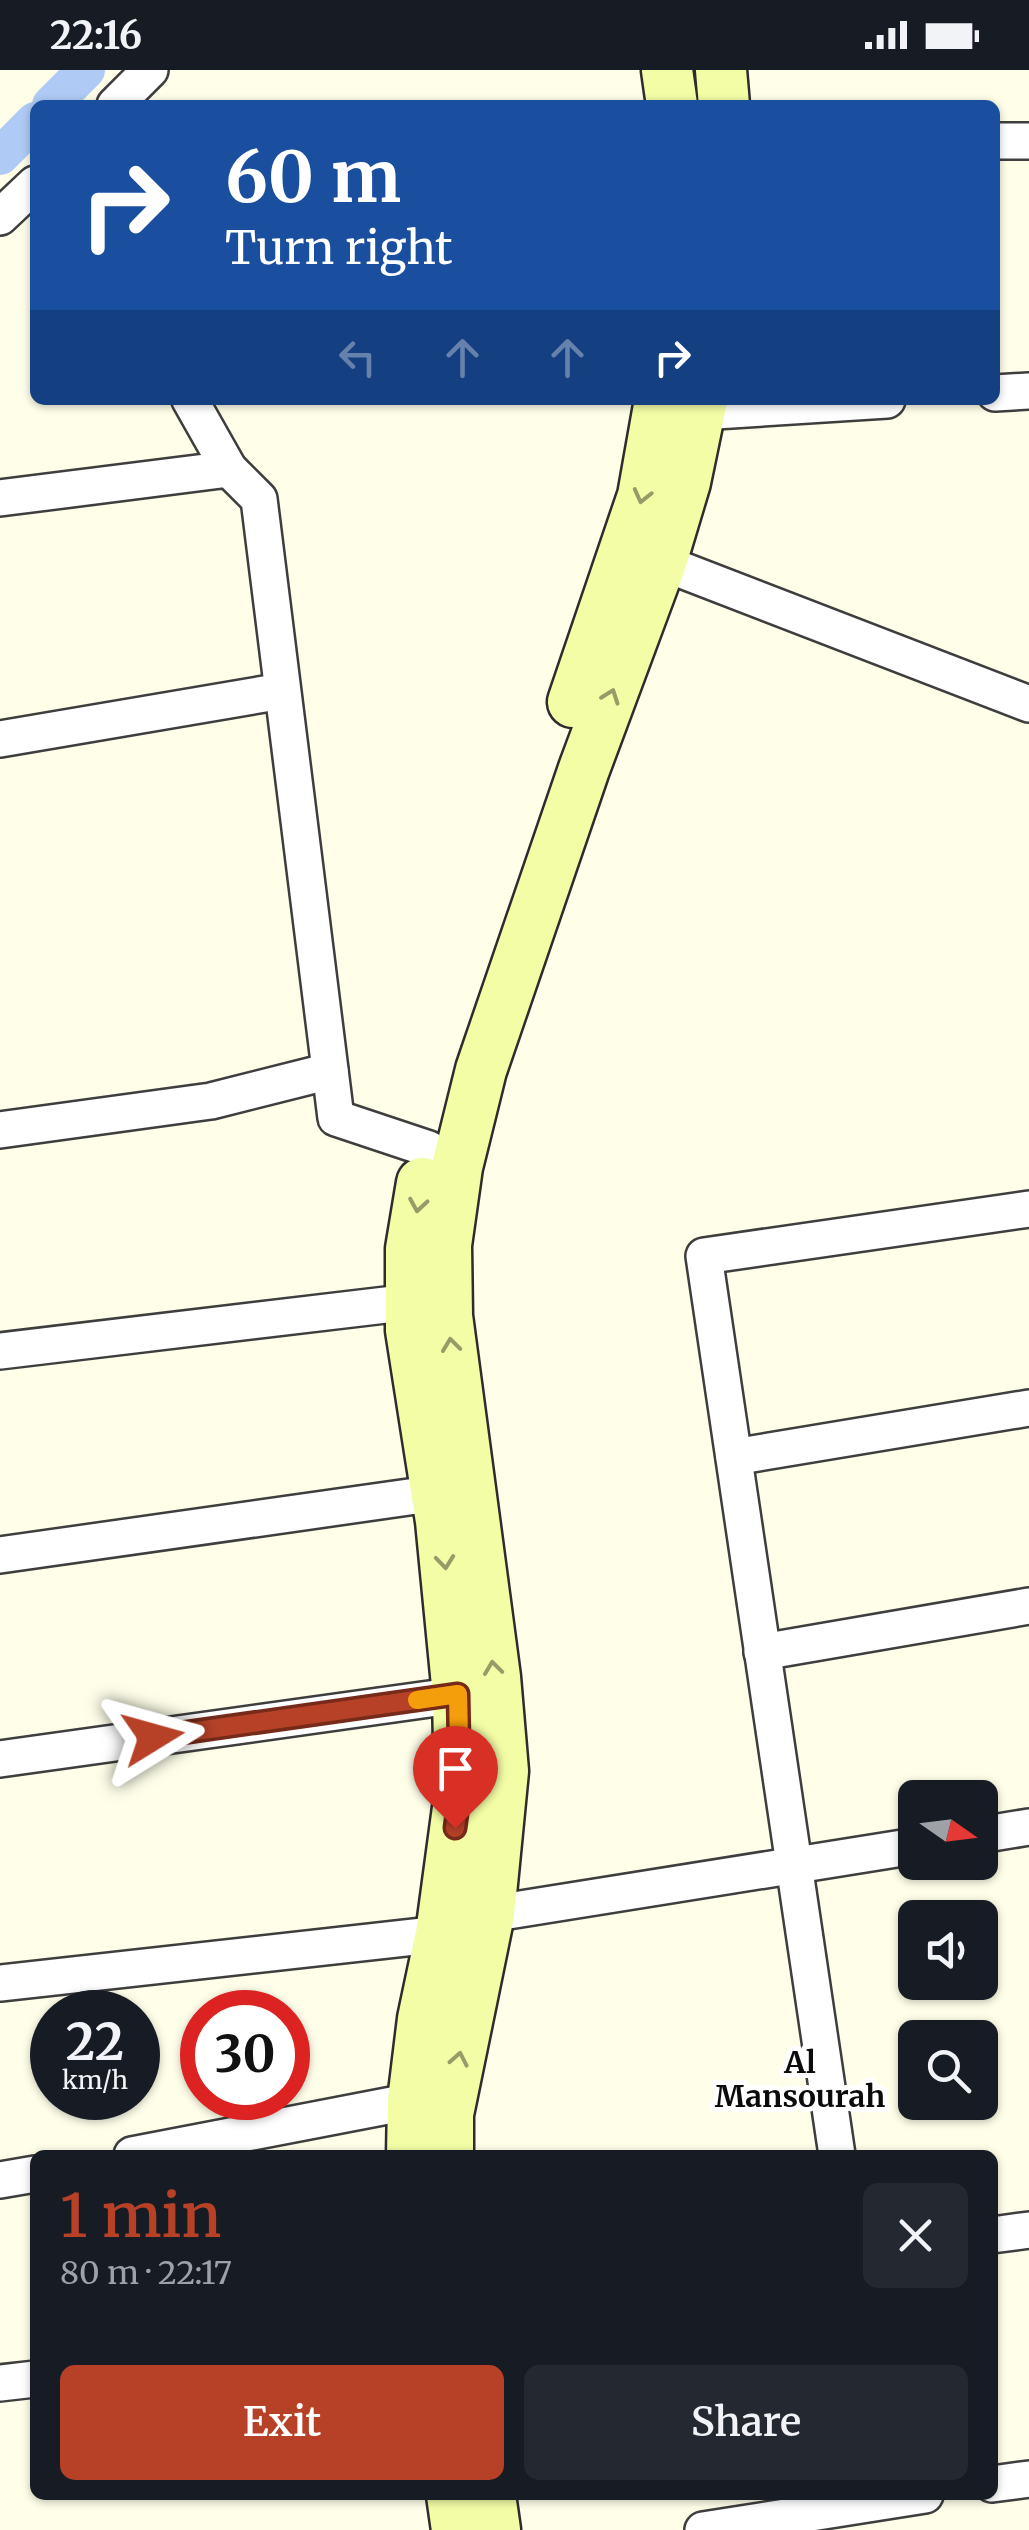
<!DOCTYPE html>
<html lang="en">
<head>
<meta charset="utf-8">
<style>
	body { margin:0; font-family:Merriweather,serif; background:#242831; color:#f1f3f6; height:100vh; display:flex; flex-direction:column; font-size:38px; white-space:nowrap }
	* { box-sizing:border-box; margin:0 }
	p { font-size:32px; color:#9ea1a6 }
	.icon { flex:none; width:55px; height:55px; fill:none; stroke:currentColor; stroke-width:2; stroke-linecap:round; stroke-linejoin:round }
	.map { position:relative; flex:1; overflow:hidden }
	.sheet { position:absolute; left:30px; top:2080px; width:968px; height:350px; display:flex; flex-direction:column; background:#171b24; border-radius:15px; box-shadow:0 2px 8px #0004 }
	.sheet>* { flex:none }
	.guide { position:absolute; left:30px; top:30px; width:970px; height:305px; border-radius:15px; box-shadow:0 2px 8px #0004; background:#1a4fa0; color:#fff; overflow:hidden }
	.needle { width:65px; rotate:104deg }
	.tools { position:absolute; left:898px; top:1710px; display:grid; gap:20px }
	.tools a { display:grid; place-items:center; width:100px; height:100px; border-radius:15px; background:#171b24; box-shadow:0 2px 8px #0004; font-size:50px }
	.speed { position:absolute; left:30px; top:1920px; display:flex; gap:20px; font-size:50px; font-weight:700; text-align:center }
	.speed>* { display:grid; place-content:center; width:130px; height:130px; border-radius:50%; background:#171b24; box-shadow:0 2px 8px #0004; line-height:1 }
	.speed small { font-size:25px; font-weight:400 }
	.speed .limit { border:15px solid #d22; background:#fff; color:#111 }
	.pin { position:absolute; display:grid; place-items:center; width:85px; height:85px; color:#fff; margin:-102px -42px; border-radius:50% 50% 50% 0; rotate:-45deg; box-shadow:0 0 10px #0007 }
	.pin .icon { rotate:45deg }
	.me { position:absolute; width:110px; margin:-55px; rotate:82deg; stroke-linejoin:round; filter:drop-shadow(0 0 8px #0008) }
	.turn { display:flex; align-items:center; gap:35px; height:210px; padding:0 30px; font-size:45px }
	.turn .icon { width:130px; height:130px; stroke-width:2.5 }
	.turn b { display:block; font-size:70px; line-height:85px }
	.lanes { display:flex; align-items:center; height:95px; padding:0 30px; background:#0003; justify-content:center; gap:50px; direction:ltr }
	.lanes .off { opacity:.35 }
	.round { display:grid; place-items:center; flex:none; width:105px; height:105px; border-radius:15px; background:#242831 }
	.summary { display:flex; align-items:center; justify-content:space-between; height:170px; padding:0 30px }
	h1 { font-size:60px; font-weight:600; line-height:75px; color:#b64127 }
	.cta { display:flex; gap:20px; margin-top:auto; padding:20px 30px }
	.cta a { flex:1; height:115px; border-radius:15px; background:#b64127; color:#fff; font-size:40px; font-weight:600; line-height:115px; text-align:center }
	.cta a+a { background:#242831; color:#f1f3f6 }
	.status { display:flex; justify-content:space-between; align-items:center; height:70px; padding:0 50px; background:#171b24; direction:ltr }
	.status svg { height:28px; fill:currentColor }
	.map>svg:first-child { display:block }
</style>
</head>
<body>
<div class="status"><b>22:16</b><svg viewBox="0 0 49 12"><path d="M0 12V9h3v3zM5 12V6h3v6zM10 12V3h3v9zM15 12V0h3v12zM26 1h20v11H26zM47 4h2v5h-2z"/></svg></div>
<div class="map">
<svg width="1029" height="2460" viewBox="0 0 1029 2460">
	<rect width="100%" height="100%" fill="#fefee9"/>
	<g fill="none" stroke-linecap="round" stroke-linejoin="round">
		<g stroke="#afcaf4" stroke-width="38">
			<polyline points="51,35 86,0"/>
			<polyline points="0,86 35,51"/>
		</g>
		<g stroke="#3e3e3e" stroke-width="40">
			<g id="street">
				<polyline points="115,35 150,0"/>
				<polyline points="995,71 1029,71"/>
				<polyline points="0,147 35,114"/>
				<polyline points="995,323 1029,321"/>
				<polyline points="190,330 229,399"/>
				<polyline points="700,342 887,330"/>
				<polyline points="0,428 229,399 259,429 336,1048 429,1079"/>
				<polyline points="661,492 1029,634"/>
				<polyline points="0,669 282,621"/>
				<polyline points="0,1060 211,1031 330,1001"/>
				<polyline points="0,1281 411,1232"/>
				<polyline points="734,1387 1029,1338"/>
				<polyline points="0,1485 437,1423"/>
				<polyline points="762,1582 1029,1536"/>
				<polyline points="0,1689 458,1625"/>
				<polyline points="980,1765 1029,1757"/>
				<polyline points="489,1844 915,1776"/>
				<polyline points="0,1913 441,1864"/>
				<polyline points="132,2085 413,2031"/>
				<polyline points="837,2085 704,1186 1029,1139"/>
				<polyline points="0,2110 35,2104"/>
				<polyline points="992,2165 1029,2160"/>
				<polyline points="0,2313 35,2309"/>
				<polyline points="992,2414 1029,2409"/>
				<polyline points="703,2460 925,2425"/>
			</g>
		</g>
		<g stroke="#2d2d2d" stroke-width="55">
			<g id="secondary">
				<polyline points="667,0 672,35"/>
				<polyline points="721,0 724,35"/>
				<polyline points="573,632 643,426 660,330"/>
				<polyline points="412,2085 413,2031 423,1949 441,1864 460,1723 458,1625 441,1451 411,1260 411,1179 422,1113"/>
				<polyline points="448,2085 448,2044 489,1844 503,1701 495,1607 447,1246 446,1175 457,1097 481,1000 584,699 661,492 685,412 702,330"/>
				<polyline points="452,2425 457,2460"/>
				<polyline points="490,2425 495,2460"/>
			</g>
		</g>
		<use href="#street" stroke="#fff" stroke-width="35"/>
		<use href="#secondary" stroke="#f2fda5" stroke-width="50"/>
	</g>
	<defs><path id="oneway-chevron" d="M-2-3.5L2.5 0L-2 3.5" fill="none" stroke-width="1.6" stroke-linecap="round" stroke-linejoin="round" transform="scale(2.5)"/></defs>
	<g stroke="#969c67">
		<use href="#oneway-chevron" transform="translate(642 426) rotate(104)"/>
		<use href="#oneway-chevron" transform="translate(611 626) rotate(-70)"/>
		<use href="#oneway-chevron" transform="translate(418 1135) rotate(99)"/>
		<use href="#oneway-chevron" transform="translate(451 1275) rotate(-97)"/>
		<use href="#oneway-chevron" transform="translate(445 1492) rotate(84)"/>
		<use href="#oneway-chevron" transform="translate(493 1598) rotate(-97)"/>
		<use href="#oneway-chevron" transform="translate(459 1989) rotate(-79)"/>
	</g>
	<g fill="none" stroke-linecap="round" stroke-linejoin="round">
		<g stroke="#762a19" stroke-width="25">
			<polyline id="route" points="153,1667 458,1624 460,1722 455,1758"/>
		</g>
		<use href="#route" stroke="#b64127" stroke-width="18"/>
		<polyline stroke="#f59e0b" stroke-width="18" points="417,1630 458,1624 459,1671"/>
	</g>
	<g text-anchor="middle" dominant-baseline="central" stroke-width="10" stroke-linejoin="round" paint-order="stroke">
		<g font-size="30" font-weight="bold" fill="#0b0b0b" stroke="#fff">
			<text x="800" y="1992">Al<tspan x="800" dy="34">Mansourah</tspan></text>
		</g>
	</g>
</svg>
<div class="tools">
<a><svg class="needle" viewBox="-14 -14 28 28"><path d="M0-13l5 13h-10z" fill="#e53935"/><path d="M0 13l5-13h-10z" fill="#9ea1a6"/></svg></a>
<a><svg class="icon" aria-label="sound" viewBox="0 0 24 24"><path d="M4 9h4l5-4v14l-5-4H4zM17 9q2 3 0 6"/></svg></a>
<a><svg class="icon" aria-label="search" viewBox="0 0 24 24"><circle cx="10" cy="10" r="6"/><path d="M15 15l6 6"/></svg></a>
</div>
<div class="speed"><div>22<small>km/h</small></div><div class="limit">30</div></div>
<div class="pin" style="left:455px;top:1758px;background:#d93025"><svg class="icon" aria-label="arrive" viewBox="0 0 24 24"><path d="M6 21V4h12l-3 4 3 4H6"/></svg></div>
<svg class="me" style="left:153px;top:1667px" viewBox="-20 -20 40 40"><path d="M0-17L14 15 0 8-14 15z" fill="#b64127" stroke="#fff" stroke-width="4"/></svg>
<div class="guide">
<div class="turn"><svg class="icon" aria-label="right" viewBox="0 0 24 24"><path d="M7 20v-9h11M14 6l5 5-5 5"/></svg><div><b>60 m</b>Turn right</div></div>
<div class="lanes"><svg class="icon off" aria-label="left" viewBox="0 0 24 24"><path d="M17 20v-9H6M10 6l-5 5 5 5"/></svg><svg class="icon off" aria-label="ahead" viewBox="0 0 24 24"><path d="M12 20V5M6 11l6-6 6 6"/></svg><svg class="icon off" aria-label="ahead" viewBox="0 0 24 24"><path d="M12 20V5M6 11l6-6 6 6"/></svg><svg class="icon" aria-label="right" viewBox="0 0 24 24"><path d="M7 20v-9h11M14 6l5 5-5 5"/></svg></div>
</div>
<section class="sheet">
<div class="summary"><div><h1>1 min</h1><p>80 m · 22:17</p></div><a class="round"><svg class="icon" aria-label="close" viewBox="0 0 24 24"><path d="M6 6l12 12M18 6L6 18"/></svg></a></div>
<div class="cta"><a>Exit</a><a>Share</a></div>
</section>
</div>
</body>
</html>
